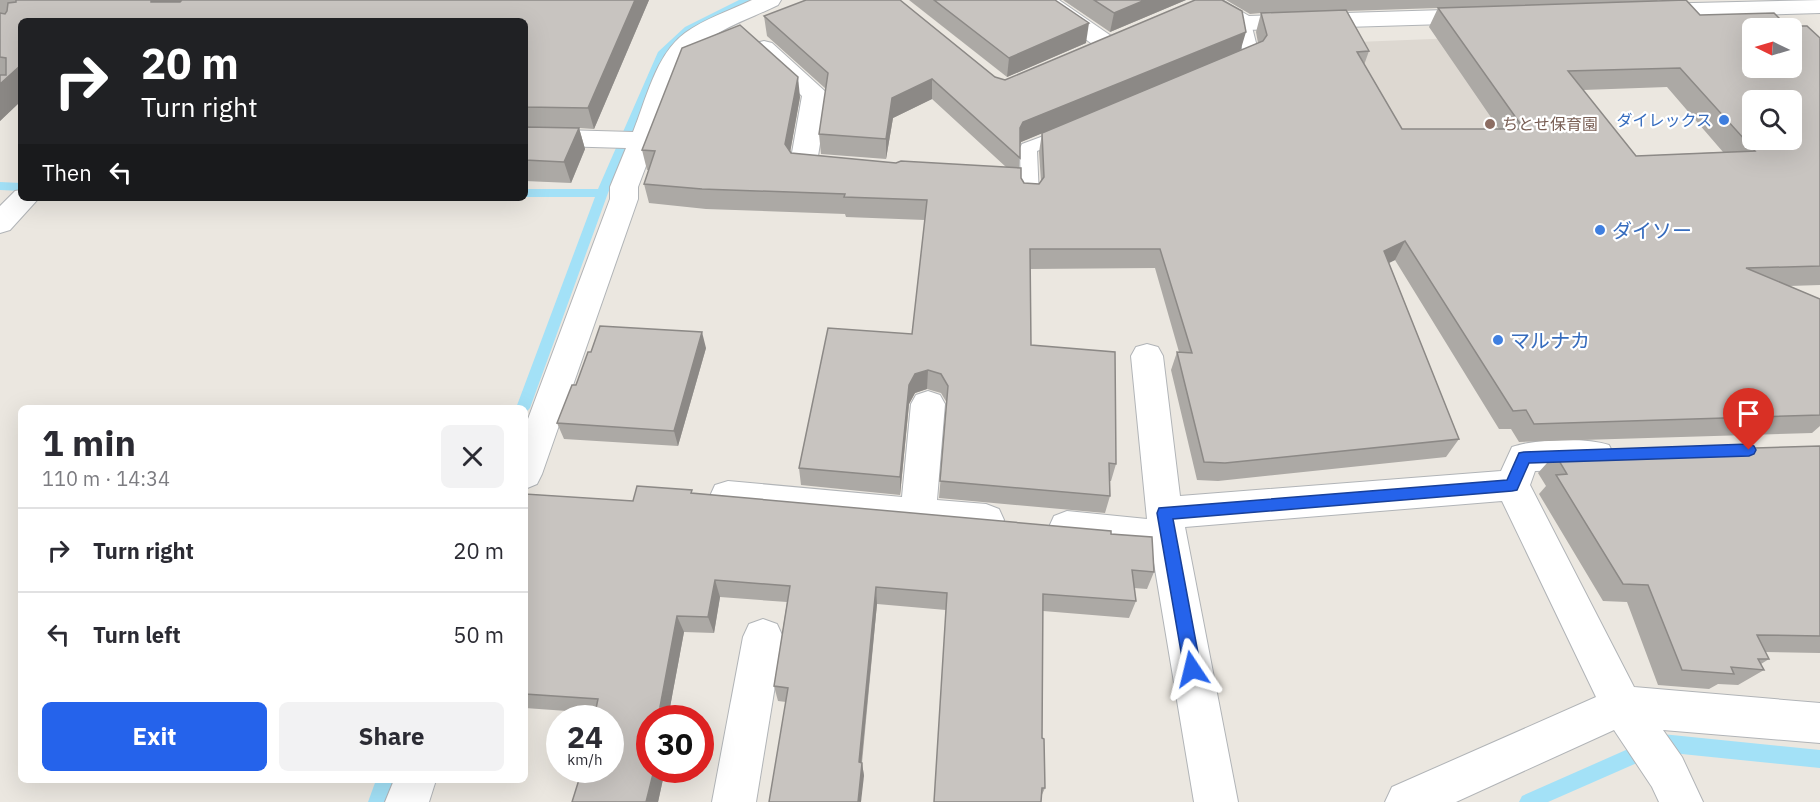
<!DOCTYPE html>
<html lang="en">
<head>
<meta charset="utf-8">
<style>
	body { margin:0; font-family:"IBM Plex Sans","Noto Sans JP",sans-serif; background:#f2f2f3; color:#2b2b33; height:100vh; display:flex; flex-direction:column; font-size:22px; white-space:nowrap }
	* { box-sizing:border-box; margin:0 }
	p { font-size:20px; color:#7c7c81 }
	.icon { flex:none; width:33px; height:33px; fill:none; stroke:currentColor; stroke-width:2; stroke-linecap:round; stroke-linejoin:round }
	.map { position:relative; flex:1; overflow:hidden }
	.sheet { position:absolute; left:18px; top:405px; width:510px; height:378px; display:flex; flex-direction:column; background:#fff; border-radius:9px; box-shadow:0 6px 24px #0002 }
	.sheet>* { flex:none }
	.top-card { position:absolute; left:18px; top:18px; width:510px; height:183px; border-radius:9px; box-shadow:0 6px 24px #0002; background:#202124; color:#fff; overflow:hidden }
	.needle { width:39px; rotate:275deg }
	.controls { position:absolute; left:1742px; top:18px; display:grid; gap:12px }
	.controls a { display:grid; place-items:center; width:60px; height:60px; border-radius:9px; background:#fff; box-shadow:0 6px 24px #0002; font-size:30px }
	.speed { position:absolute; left:546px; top:705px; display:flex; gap:12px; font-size:30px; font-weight:700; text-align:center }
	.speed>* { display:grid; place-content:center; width:78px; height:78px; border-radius:50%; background:#fff; box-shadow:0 6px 24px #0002; line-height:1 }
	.speed small { font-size:15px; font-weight:400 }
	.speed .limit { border:9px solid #d22; background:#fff; color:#111 }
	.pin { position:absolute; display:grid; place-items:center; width:51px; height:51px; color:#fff; margin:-62px -26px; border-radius:50% 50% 50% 0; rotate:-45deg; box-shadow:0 0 6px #0007 }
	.pin .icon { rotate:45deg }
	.me { position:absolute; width:66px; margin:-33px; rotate:350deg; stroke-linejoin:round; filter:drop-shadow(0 0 4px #0008) }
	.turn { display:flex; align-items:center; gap:21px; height:126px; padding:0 24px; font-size:27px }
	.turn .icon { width:78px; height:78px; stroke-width:2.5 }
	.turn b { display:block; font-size:42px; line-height:51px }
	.then { display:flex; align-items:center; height:57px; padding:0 24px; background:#0003; gap:12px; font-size:22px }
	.round { display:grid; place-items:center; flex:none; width:63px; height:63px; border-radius:9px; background:#f2f2f3 }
	.head { display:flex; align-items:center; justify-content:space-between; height:102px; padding:0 24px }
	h1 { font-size:36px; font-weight:700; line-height:45px }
	.primary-button { display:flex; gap:12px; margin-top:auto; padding:12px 24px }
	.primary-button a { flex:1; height:69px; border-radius:9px; background:#2563eb; color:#fff; font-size:24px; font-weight:700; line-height:69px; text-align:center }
	.primary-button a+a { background:#f2f2f3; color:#2b2b33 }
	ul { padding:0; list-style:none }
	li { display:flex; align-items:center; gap:18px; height:84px; padding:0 24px; border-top:2px solid #e1e1e2 }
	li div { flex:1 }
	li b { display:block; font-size:22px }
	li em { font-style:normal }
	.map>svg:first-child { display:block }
</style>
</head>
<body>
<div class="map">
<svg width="1820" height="802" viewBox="0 0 1820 802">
	<rect width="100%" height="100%" fill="#ebe7e0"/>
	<polygon fill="#ddd8d1" points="1507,36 1641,175 1410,183 1354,53 1357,42"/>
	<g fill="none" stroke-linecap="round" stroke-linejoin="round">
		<g fill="#a3e1f7" fill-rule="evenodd">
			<polygon points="739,0 751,0 692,31 666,55 608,193 530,408 525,413 525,408 516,408 595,197 525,197 525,189 598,189 658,52 685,27"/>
			<polygon points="0,182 21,183 21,191 0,190"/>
			<polygon points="1662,734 1820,750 1820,768 1662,752 1548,802 1519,802 1522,796"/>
			<polygon points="376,780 394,780 386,802 368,802"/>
		</g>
		<g stroke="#b1b4b7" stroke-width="2">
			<g id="service">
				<path d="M1244 19 1251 23 1259 55C1252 62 1236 69 1227 66L1224 63 1243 53 1237 23Z"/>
				<polygon points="1068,127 1074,128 1076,132 1074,136 1037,151 1039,197 1036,201 1024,201 1021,197 1020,148 1022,144"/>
			</g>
		</g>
		<g stroke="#b1b4b7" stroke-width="2">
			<g id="minor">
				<path d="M752 0H781L778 5C746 21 701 33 684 66L638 187V199L542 474 537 484 525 489V427L610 199V187L626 148 525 145V129L633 132C646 100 656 54 685 33 704 19 731 10 752 0Z"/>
				<polygon points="1033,0 1059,0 1117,40 1121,45 1117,50 1109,52 1101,50 1036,5"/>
				<polygon points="1195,0 1222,0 1249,16 1479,9 1487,11 1491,16 1487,21 1479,23 1244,30 1236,28 1198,5"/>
				<polygon points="1820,0 1820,13 1651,18 1643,16 1640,11 1643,6 1651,4"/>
				<path d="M764 41 772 43 828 94 818 156 846 160 849 166 846 172C829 176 810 174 793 170L790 164 802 96 752 48 756 43Z"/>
				<polygon points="21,190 21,198 39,198 10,230 0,233 0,206 15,191"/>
				<path d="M1147 344 1158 347 1163 356 1180 496 1501 471 1512 447C1535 439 1586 437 1609 445L1614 455 1609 465 1597 469 1535 471 1530 485 1634 687 1820 703V743L1663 730 1682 757 1703 802H1659L1652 787 1614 730 1456 802H1385L1392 787 1596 697 1502 501 1185 527 1238 802H1194L1152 551 1067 543 1054 538 1049 527 1054 516 1067 511 1147 519 1131 356 1136 347Z"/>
				<polygon points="928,391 940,395 945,404 937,500 986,504 999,509 1004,520 999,531 986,536 728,511 715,507 710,496 715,485 728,481 902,497 911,404 916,395"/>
				<polygon points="763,619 777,624 783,637 756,802 712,802 743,637 749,624"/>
				<polygon points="394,780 436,780 429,802 385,802"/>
			</g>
		</g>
		<use href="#service" fill="#fff" fill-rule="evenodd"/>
		<use href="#minor" fill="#fff" fill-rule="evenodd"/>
	</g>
	<g fill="#aca9a5" fill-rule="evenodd">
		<polygon points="0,0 649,0 594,129 579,128 585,149 571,183 525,181 525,21 21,21 21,101 0,121"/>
		<polygon points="909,0 1055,0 1086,43 1007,77"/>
		<polygon points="1063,0 1186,0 1110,32"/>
		<path d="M1226 0H1658L1657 1 1700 15 1787 26 1820 38V285L1789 286 1820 299V426L1812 433 1519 442 1511 429H1499L1395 260 1389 263 1459 439 1446 457 1218 481 1197 480 1171 370 1177 352H1179L1155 268 1030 269 1031 345 1116 464 1111 481H1109L1110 496 1105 513 939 498 947 403 941 393 927 389 915 393 909 404 900 495 801 485 799 468 912 334 925 220 846 217 845 214 706 209 649 203 644 184 649 170H647L642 150 800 97 790 152 791 153 896 163 1006 167 932 99 893 118 886 159 821 154 819 134 826 89 767 36 764 16 1005 80 1241 50 1258 43 1256 32 1261 13 1250 14ZM1438 8 1429 27 1499 129H1402L1364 65 1369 51 1346 11ZM1667 87 1723 152 1636 156 1583 90ZM1042 133 1039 152 1041 181 1039 184 1024 183 1021 178 1019 168 1020 144 1021 142Z"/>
		<polygon points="706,348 678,446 564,439 557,423 576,385"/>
		<polygon points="1820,446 1820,653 1765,652 1769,659 1761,664 1764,670 1738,685 1718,684 1709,689 1658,685 1627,602 1603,601 1539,494 1546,486 1538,473 1555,454"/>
		<polygon points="693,493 1111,534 1154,572 1147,589 1134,588 1136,601 1129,618 1043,611 1042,738 1045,788 1041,797 946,610 877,604 862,763 864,776 786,702 778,701 774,686 787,602 720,597 714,633 684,632 670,707 675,707 680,718 650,718 665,770 658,802 572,802 582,770 595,713 525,708 525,494 633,501"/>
	</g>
	<g fill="#8c8986">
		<polygon points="151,0 183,0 164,19 151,2"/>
		<polygon points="635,0 649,0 594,129 588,108"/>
		<polygon points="1145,0 1186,0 1110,32 1114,13"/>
		<polygon points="1089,23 1086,43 1007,77 1009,58"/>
		<polygon points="1246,32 1240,52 1021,142 1018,148 1020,128 1023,122"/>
		<polygon points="21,65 21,101 0,121 0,84"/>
		<polygon points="798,77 800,97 788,164 785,144"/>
		<polygon points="932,79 932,99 893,118 886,159 886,139 892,98"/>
		<polygon points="579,128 585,149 571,183 564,162"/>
		<polygon points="1405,241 1395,260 1374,270 1384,251"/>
		<polygon points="702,332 706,348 678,446 674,431"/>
		<polygon points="928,370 927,389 915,393 909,404 900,495 900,477 909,385 915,374"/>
		<polygon points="715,580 720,597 714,633 708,617"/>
		<polygon points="876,587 877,604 860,776 859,762"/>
		<polygon points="677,616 684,632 668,718 660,707"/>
		<polygon points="675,707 680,718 673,718"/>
		<polygon points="862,763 864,776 861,802 858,802"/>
		<polygon points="654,770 665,770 658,802 646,802"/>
	</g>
	<g fill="#c8c4c0" stroke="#8c8986" stroke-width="1.5" fill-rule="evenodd">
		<polygon points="16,0 151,0 151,2 180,2 182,0 635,0 588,108 525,107 525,21 21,21 21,65 0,84 0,75 6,75 6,58 0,57 0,13 5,14 7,11 8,3 16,2"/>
		<polygon points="806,0 900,0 995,77 1005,80 1195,0 1222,0 1242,11 1246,32 1023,122 1020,128 1020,158 932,79 892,98 886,139 819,134 828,73 764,16"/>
		<polygon points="934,0 1055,0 1089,23 1009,58"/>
		<polygon points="1094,0 1145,0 1114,13"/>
		<path d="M1686 0 1700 15 1774 13 1787 26H1807L1820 38V266L1746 268 1820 299V415L1534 424 1526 410 1513 411 1405 241 1384 251 1459 439 1225 463 1204 462 1177 352 1192 353 1160 249H1030L1031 345 1115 352 1116 464 1109 463 1110 496 940 481 948 386 941 374 928 370 915 374 909 385 900 477 799 468 828 328 912 334 927 200 844 197 845 194 702 189 644 184 655 151 642 150 682 48 740 25 798 77 785 144 791 153 896 163 901 161 1021 168V178L1024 183 1039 184 1044 177 1042 133 1263 41 1267 35 1261 13 1346 10 1369 51 1357 52 1402 129H1524L1438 8ZM1752 28H1791V68H1752ZM1680 68 1755 151 1636 156 1568 71ZM1752 100H1791V140H1752Z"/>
		<polygon points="525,127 579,128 564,162 525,160"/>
		<polygon points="600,326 702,332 674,431 557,423 572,385 576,385 588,352 591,352"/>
		<polygon points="1820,446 1820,636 1757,635 1769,659 1758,659 1764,670 1731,667 1734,674 1682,670 1648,585 1623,584 1556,475 1567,474 1555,454"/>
		<polygon points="637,486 692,490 691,493 1111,531 1111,534 1152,537 1154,572 1132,570 1136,601 1043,594 1042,738 1044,739 1045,788 1042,788 1041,802 934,802 947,593 876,587 859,762 862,763 858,802 769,802 788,688 774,686 790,586 715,580 708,617 677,616 660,707 675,707 673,718 650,718 650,770 654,770 646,802 572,802 582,770 610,770 610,718 594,718 598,699 525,694 525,494 633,501"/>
	</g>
	<polygon fill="#2563eb" stroke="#184099" stroke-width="1.5" points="1749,444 1754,446 1756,450 1754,454 1749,456 1529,463 1517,490 1512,491 1173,519 1201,669 1198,675 1192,677 1187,675 1184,669 1157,513 1159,508 1507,480 1519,453 1524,452"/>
	<g fill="#3f7fe0" stroke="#fff" stroke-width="2">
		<circle cx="1724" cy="120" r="6"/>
		<circle cx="1600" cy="230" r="6"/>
		<circle cx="1498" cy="340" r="6"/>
	</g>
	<circle fill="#8d6e63" stroke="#fff" stroke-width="2" cx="1490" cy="124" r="6"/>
	<g text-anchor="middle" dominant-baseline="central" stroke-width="4.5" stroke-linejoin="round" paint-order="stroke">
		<g font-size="16" fill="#366cbe" stroke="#fff" text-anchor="end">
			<text x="1712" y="120">ダイレックス</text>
		</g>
		<g font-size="16" fill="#785e54" stroke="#fff" text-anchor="start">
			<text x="1502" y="124">ちとせ保育園</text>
		</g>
		<g font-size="20" fill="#366cbe" stroke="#fff" text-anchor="start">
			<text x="1612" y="230">ダイソー</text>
			<text x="1510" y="340">マルナカ</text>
		</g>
	</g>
</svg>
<div class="controls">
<a><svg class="needle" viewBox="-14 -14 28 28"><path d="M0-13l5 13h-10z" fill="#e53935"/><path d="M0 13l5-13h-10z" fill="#7c7c81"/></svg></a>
<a><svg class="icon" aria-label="search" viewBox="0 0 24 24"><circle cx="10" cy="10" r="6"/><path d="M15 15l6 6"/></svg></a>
</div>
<div class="speed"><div>24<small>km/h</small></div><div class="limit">30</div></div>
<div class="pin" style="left:1749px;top:450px;background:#d93025"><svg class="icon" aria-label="arrive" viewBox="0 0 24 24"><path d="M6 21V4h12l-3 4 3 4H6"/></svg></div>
<svg class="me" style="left:1192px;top:669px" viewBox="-20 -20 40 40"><path d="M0-17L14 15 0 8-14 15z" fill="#2563eb" stroke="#fff" stroke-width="4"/></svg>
<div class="top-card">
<div class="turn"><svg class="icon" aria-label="right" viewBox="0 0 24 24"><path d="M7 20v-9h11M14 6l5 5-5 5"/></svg><div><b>20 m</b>Turn right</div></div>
<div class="then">Then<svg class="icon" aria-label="left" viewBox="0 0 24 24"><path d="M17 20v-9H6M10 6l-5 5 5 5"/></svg></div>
</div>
<section class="sheet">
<div class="head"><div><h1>1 min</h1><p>110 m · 14:34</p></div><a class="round"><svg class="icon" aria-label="close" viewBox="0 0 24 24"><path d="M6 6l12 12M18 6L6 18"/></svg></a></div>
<ul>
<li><svg class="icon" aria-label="right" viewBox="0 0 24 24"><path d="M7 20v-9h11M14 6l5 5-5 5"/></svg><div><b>Turn right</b></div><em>20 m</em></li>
<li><svg class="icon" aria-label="left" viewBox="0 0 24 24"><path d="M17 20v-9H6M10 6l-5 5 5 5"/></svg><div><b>Turn left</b></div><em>50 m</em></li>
</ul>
<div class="primary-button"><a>Exit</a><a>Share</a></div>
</section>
</div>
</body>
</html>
